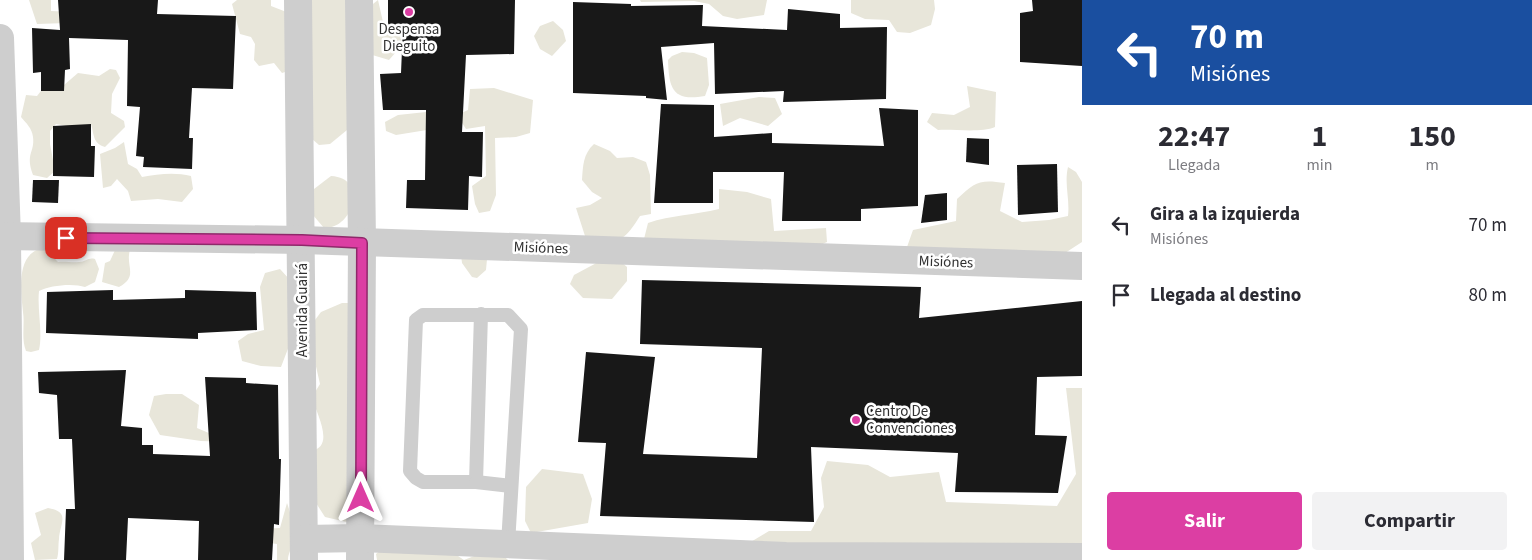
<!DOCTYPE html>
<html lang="es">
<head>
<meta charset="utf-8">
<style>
	body { margin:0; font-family:"Source Sans 3",sans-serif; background:#f2f2f3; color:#2b2b33; height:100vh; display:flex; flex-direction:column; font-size:19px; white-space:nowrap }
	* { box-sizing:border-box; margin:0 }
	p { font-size:16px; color:#7c7c81 }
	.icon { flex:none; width:28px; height:28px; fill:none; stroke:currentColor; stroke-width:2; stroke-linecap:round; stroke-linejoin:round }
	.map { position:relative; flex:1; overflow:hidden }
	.side { display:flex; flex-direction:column; background:#fff; width:450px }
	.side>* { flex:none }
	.guide { background:#1a4fa0; color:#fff; overflow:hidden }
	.pin { position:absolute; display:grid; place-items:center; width:42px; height:42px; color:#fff; margin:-21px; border-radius:10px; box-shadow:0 2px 8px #0006 }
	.me { position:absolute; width:55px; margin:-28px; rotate:0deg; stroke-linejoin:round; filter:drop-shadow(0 0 4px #0008) }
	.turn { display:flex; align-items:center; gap:18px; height:105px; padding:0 25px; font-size:22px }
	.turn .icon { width:65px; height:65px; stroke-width:2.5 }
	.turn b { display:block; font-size:35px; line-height:42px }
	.eta { display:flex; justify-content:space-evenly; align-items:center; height:85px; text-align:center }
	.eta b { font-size:30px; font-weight:700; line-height:35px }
	.cta { display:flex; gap:10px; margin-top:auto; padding:10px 25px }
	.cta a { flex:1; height:58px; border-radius:5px; background:#dc3ea3; color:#fff; font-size:20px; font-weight:700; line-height:58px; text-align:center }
	.cta a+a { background:#f2f2f3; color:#2b2b33 }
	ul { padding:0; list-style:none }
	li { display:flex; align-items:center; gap:15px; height:70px; padding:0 25px }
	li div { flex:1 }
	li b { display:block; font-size:19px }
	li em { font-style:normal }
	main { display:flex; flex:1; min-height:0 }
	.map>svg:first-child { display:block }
</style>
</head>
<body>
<main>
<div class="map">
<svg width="1082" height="560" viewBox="0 0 1082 560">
	<rect width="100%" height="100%" fill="#fff"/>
	<g fill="#e8e6da">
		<polygon points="29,0 51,0 51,11 73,12 67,23 37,24"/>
		<polygon points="237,0 271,0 271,6 289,13 288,71 282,73 274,63 259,66 254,60 255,44 251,37 240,34 232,4"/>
		<polygon points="307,0 350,0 347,130 330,144 319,145 311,138"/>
		<polygon points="378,0 383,22 382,30 395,31 401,37 402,45 389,60 369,54 368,8"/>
		<polygon points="640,0 767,0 764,15 737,19 723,16 709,4 694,1 641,2"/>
		<polygon points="851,0 934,0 935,9 931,25 910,33 897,32 889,20 865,19 851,13"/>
		<polygon points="553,21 563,30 566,41 552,56 540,49 534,36 540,26"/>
		<path d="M682 52 694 53 707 58 709 85 705 96C672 102 669 88 668 60L672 56Z"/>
		<path d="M110 69 116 70 120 78 112 94 111 113 124 121 125 127 105 147C93 144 94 134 91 124L78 128 56 124 50 131V144L55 171 47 178 33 175C25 153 35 153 33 137 32 128 26 123 21 117L26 95 37 96 41 91H57L78 73 99 76Z"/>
		<path d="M967 86 996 92 995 127C981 133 955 129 938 130L927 122 932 113 954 115 970 107Z"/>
		<polygon points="494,88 533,100 530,133 516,137 495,138 496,195 490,211 479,213 475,204 472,186 486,176 485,126 466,129 457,115 468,110 470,89"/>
		<polygon points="759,97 775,98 782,114 768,126 740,118 723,126 720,104"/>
		<polygon points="426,112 439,128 396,135 386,131 385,122 398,115"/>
		<path d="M124 142 128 164 137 169 142 177C158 174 175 172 191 176L193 189 182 202 158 199 131 201 128 191 117 179 111 186 103 188 100 154 115 148Z"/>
		<path d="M594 144 610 151 617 158 633 157 646 162 650 175 651 214 640 216C621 246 618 242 585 236L576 208 590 205 602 198 592 192 582 180C583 166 583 154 594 144Z"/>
		<path d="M1068 167 1076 172 1082 182V242L1065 253 907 247 913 230 956 221 957 199C975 182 979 179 1005 183L1000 211 1022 222 1049 220 1068 216C1070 199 1064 184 1068 167Z"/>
		<path d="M331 176C369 178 353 229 324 228L307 208 314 189Z"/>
		<path d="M719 189 747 192 771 199 774 231 826 228 827 242 806 251 644 239 648 223C671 215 695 215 719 209Z"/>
		<path d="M44 248 58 262C66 261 72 263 79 262 86 262 88 257 95 259L99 269 95 282 85 287C74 283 50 285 39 291 37 309 43 333 39 350L31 352 26 351C21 338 25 325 23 312 21 292 15 252 44 248Z"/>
		<path d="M116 248 130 250C125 266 139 276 119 287L102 282 105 263 110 261Z"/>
		<polygon points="461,255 487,259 486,270 477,278 472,277 462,263"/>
		<polygon points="602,260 620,261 627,267 627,281 612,299 583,298 570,284 574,275"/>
		<polygon points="280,269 290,280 289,346 281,367 261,366 242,361 238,341 248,334 264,330 260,287 265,273"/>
		<path d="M342 303H348L351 523 325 517 316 503 311 451C336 447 316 413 312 397L320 384 315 362V320L321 312Z"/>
		<polygon points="1066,388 1082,388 1082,545 749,543 769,531 811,531 824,507 821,478 827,461 868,465 890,477 939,472 946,502 1057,506 1076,474"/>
		<polygon points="166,394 182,394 199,405 197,428 230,442 201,441 160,435 149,415 154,396"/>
		<polygon points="542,469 583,474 592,499 588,523 531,533 525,521 526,487"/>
		<path d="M287 503C292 518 295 528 292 544 291 550 288 554 288 560H277V544L247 540 251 529 280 528Z"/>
		<path d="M48 508C71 512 60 523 59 539 58 546 59 552 57 559L35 560 31 543 41 535 35 513Z"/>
		<polygon points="388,544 449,550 464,560 495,548 508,560 377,560 376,554"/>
	</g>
	<g fill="#181818">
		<polygon points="58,0 158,0 157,14 236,16 233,89 192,88 189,138 193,138 192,169 143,167 144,157 136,156 140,107 127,106 128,40 69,38 70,69 65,70 64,91 41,91 41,72 33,73 32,28 60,30"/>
		<polygon points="388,0 515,0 514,54 466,55 462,132 483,132 482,177 469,176 468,210 406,208 407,180 425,180 426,110 383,110 380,74 401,73 403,26 388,26"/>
		<polygon points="1032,0 1082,0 1082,66 1020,62 1020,13 1033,11"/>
		<polygon points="573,2 631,4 631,6 703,5 702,26 787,30 788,9 840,14 840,28 887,27 886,99 783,102 784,91 715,94 714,43 661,47 667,100 646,98 646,96 573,93"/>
		<polygon points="661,104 714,105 714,137 772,133 772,143 884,146 879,108 918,110 918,206 861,209 861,221 782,221 784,172 713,172 713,203 654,203"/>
		<polygon points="91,124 91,146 95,146 94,177 53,176 53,126"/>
		<polygon points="967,138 989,139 989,165 966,162"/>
		<polygon points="1057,164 1058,212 1018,215 1017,165"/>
		<polygon points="33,180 59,180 58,203 32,202"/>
		<polygon points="947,193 947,220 921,223 925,195"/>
		<polygon points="642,280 921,287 919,318 1082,301 1082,376 1037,377 1035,435 1067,436 1058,493 955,492 958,453 811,447 814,522 600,516 606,443 578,442 586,352 655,357 643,454 757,458 762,348 640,344"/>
		<polygon points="113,290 113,300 185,298 185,290 256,292 257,330 198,333 198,339 46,333 47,292"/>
		<polygon points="126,370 121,426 142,428 142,445 153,445 153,454 210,456 205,377 246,378 246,383 278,385 279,459 281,459 279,525 274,524 272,560 198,560 199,521 128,518 126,560 64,560 66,509 75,509 72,439 59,439 57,395 39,393 38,372"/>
	</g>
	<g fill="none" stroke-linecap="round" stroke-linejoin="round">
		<g stroke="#cecece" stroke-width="14">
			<polyline points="481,314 476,482 423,482 416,478 410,471 416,320 423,315 508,315 521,329 508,544"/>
			<polyline points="476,482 511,486"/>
		</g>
		<g stroke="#cecece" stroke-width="28">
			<polyline points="298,0 304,560"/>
			<polyline points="359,0 362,243 360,560"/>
			<polyline points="0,38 7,237 10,560"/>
			<polyline points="0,236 302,240 1082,266"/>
			<polyline points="304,539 361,538 786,556 1082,557"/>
		</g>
	</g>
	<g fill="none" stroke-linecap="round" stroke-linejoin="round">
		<g stroke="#8f286a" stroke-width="12">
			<polyline id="route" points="66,238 302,240 362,243 361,498"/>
		</g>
		<use href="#route" stroke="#dc3ea3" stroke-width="9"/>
	</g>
	<g fill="#dc3ea3" stroke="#fff" stroke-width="2">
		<circle cx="409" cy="12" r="5"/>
		<circle cx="856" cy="420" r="5"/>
	</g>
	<g text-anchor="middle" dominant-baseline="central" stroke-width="5" stroke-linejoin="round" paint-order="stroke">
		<g font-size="15" fill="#313131" stroke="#fff">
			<text x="409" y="29">Despensa<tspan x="409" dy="17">Dieguito</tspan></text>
			<text x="866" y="411" text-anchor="start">Centro De<tspan x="866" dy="17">Convenciones</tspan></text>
		</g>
		<g font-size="15" fill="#313131" stroke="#fff">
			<text transform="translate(541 248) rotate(2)">Misiónes</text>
			<text transform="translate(946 262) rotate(2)">Misiónes</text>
			<text transform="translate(302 310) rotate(-90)">Avenida Guairá</text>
		</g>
	</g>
</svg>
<div class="pin" style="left:66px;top:238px;background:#d93025"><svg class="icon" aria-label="arrive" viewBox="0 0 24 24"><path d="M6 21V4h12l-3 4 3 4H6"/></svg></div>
<svg class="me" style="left:361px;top:498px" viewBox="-20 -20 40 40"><path d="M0-17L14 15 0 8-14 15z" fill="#dc3ea3" stroke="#fff" stroke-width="4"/></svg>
</div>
<section class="side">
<div class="guide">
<div class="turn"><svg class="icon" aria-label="left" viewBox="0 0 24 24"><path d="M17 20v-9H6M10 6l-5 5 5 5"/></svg><div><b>70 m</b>Misiónes</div></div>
</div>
<div class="eta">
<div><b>22:47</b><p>Llegada</p></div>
<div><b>1</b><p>min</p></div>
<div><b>150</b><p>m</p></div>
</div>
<ul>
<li><svg class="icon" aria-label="left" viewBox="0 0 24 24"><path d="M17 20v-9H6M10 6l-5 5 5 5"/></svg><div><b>Gira a la izquierda</b><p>Misiónes</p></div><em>70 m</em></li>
<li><svg class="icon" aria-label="arrive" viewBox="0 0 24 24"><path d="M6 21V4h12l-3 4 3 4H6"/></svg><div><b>Llegada al destino</b></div><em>80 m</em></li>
</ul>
<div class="cta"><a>Salir</a><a>Compartir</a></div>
</section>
</main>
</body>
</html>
